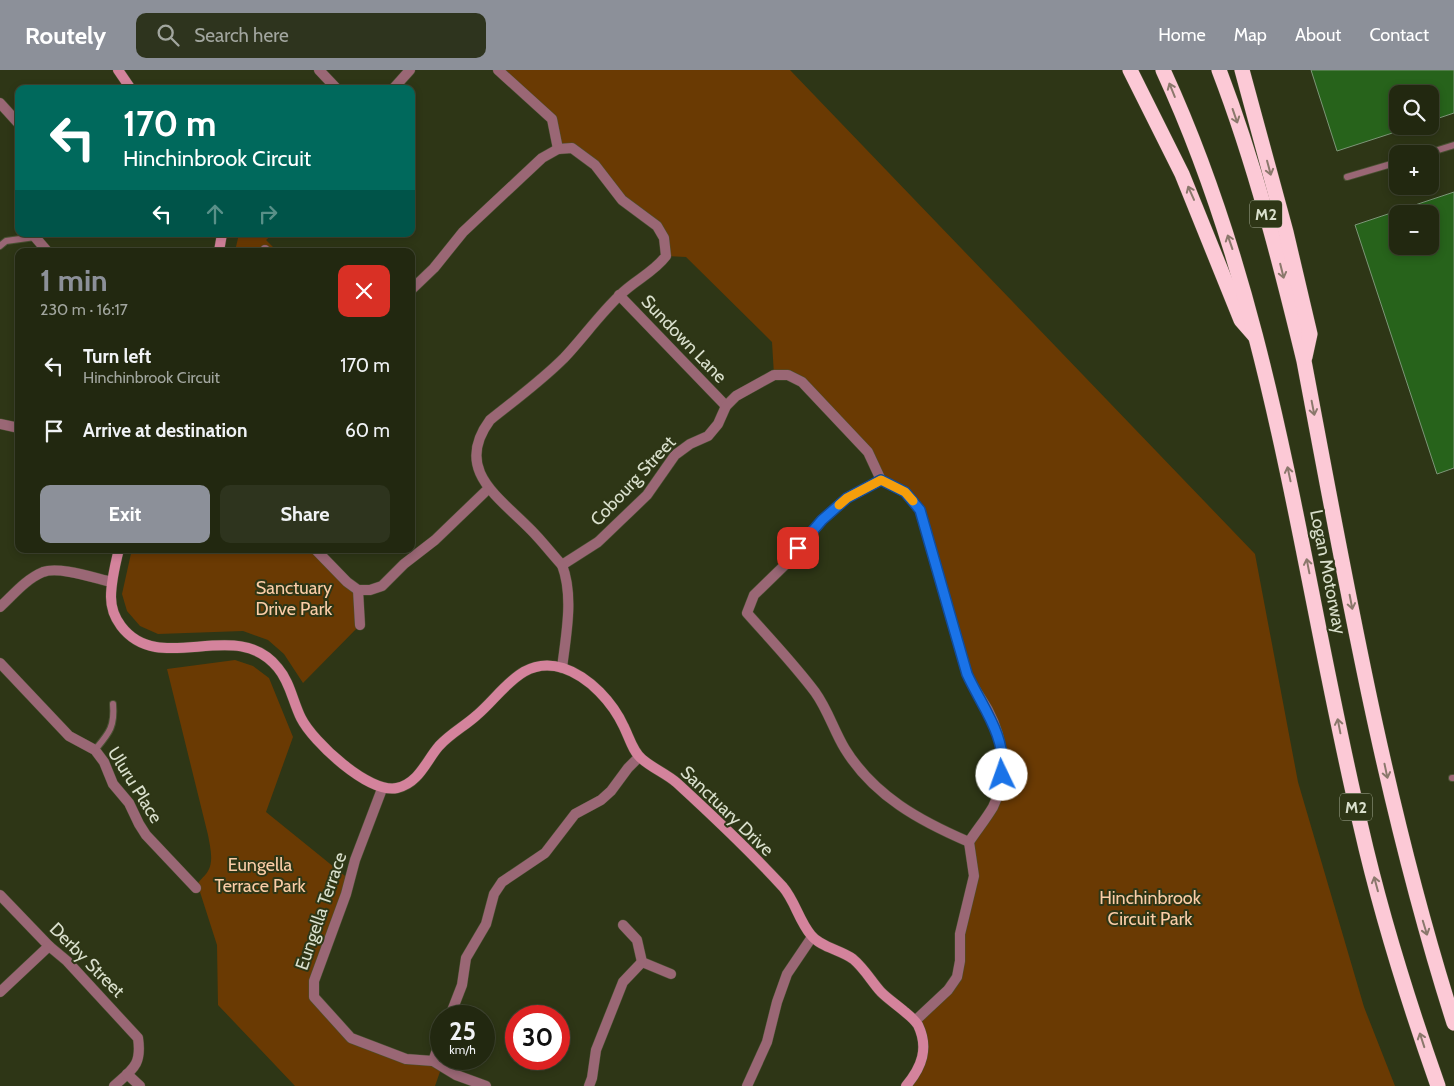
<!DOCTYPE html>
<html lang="en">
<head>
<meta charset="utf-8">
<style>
	body { margin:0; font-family:Cabin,sans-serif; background:#2e341e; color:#f1f3f6; height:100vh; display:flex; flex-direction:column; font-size:19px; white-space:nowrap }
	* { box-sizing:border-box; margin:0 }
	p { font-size:16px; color:#a2a69f }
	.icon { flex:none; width:28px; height:28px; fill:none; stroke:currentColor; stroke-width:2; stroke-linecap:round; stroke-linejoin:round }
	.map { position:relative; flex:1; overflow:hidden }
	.sheet { position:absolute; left:15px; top:178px; width:400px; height:305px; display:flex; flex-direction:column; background:#222810; border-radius:10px; box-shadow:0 2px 8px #0003,0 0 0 1px #3f4430 }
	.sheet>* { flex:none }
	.guide { position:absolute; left:15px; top:15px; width:400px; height:152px; border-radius:10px; box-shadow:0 2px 8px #0003,0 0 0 1px #3f4430; background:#00695c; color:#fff; overflow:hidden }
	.buttons { position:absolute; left:1389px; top:15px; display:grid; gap:10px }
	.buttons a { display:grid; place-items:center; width:50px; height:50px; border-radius:10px; background:#222810; box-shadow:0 2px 8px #0003,0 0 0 1px #3f4430; font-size:25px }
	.speed { position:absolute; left:430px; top:935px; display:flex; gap:10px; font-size:25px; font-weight:700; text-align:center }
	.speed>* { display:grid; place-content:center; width:65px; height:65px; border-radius:50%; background:#222810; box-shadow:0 2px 8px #0003,0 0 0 1px #3f4430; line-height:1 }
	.speed small { font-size:12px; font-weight:400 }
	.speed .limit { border:8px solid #d22; background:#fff; color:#111 }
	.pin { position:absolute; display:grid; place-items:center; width:42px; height:42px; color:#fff; margin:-21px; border-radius:10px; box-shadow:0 2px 8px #0006 }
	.me { position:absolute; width:55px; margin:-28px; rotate:357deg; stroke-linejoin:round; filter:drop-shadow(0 0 4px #0008) }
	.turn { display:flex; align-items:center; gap:18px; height:105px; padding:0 25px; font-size:22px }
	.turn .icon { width:65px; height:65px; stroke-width:2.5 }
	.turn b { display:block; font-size:35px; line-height:42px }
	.lanes { display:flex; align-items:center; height:48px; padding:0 25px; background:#0003; justify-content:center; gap:25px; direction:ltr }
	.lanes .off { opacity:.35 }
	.round { display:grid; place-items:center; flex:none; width:52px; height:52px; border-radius:10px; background:#2e341e }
	.headline { display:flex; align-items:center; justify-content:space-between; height:85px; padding:0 25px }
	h1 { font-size:30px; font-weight:800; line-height:38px; color:#8c9099 }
	.button { display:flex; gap:10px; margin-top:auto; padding:10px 25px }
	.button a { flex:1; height:58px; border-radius:10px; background:#8c9099; color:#fff; font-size:20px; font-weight:800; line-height:58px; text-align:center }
	.button a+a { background:#2e341e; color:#f1f3f6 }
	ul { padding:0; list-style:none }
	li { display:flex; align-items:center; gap:15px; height:65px; padding:0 25px }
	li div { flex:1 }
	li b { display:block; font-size:19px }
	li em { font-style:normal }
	header { display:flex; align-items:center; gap:30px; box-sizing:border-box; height:70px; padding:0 25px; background:#8c9099; color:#fff }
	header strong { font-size:24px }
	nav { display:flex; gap:28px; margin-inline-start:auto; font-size:18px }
	.search { width:350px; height:45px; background:#2e341e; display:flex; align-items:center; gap:12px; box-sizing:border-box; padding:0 18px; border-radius:10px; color:#a2a69f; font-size:19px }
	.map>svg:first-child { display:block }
</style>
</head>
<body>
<header>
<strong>Routely</strong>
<div class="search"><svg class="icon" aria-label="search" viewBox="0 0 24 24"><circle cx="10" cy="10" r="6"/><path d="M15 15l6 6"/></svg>Search here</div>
<nav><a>Home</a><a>Map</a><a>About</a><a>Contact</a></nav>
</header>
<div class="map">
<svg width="1454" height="1016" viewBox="0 0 1454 1016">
	<rect width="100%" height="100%" fill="#2e3616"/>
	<g fill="#6a3a03">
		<polygon points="498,0 790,0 1255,484 1298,712 1364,937 1395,1016 907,1016 925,980 916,950 957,907 973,819 969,772 1001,716 998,664 975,621 920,440 881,410 876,397 802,312 774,305 772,272 686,187 666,186 664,168 572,78 558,79 552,49"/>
		<polygon points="239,164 273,164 266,170 277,181 235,181"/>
		<polygon points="132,479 315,479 358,520 360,555 303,613 284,584 268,570 243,561 158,564 140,556 127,541 122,524"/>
		<path d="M235 590 253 596 269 608 293 667 266 742 350 810 314 927 351 968 442 996 435 1016H295L218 935 217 875 200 822 196 818C198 810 204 808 208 801 214 791 210 776 208 765L167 599Z"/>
	</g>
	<g fill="#27631b" stroke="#7d9678" fill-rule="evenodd">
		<polygon points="1311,0 1454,0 1454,43 1430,51 1430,24 1398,24 1398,56 1414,56 1337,81"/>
		<path d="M1454 122V398L1437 404 1355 155ZM1398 144H1430V176H1398Z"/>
	</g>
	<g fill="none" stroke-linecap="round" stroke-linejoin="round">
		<g stroke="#4a5133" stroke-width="8">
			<g id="lane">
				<polyline points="1425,84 1454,75"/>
				<polyline points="1347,107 1398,92"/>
				<polyline points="0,176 6,171 35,167"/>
				<path d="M95 680C109 663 115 657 113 634"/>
				<polyline points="1452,708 1454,708"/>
			</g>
		</g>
		<g stroke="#4a5133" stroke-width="11">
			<g id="street">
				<polyline points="319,0 337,19"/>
				<polyline points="498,0 552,49 558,79"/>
				<polyline points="393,19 410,0"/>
				<polyline points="0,33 19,54"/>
				<polyline points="35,164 35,167 47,181"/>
				<polyline points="265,180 266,181"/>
				<path d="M411 220 434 198 463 162 542 88 558 79 572 78 595 95 622 130 657 156 664 168 666 186C653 203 635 210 620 225 599 245 583 268 564 288 541 311 515 330 490 350 453 400 499 427 531 460 542 471 551 483 562 495"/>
				<polyline points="619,225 726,336"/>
				<polyline points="0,354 19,358"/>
				<path d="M881 410 905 422 920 440 967 604C973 617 981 628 988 640 1004 670 1008 707 993 737 986 749 976 761 969 772L974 806 960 864V891L957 907 948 920 916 950"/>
				<path d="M881 410 847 428 822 450 787 493 754 525 747 543C770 569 794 594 815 622 828 640 834 661 845 679 874 726 920 751 969 772"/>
				<polyline points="315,479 347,512 358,520 370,520 382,516 404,494 435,470 488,419"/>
				<polyline points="358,520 360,555"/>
				<path d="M0 537C13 525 26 509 43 502 59 496 94 508 112 512"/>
				<polyline points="0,593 69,666 95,680 104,692 113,714 129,733 139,754 146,765 196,818"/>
				<path d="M562 598C566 565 574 526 562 495L598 472 647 425 675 385 690 374 708 366 718 354 726 336 736 326 774 305H788L802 312 868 382 881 410"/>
				<polyline points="382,719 355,790 346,824 314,911 314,927 351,968 406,989 433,991 456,1005 486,1016"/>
				<path d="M0 825 49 876 67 891 138 968C142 995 133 999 114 1016"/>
				<polyline points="623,855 637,870 642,892 671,904"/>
				<polyline points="0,922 49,876"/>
				<polyline points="450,946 462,915 466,888 486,854 494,824 502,812 545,783 575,744 601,730 611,721 628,698 639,687"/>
				<polyline points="433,991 441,969"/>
				<polyline points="127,1004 140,1016"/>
				<polyline points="589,1016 592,1008 596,980 623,912 642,892"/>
				<polyline points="747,1016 767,972 777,932 787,904 812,867"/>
			</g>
		</g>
		<g stroke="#4a5133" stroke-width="11">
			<g id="secondary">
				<polyline points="118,0 131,19"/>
				<polyline points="219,181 222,164"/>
				<path d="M119 479C115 495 111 511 111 527 111 537 115 548 121 556 160 608 236 545 278 598 290 612 293 632 301 648 313 672 369 724 397 718 419 713 426 691 439 676 451 663 465 656 477 645 503 623 522 585 563 598 590 607 613 633 624 657 629 667 633 682 642 689 652 698 667 704 677 713 713 746 750 781 783 817 795 831 799 851 811 865 820 877 841 880 853 889 864 898 872 912 881 922 888 929 897 935 905 942 910 946 914 949 918 955 929 978 922 997 906 1016"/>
			</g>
		</g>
		<g stroke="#4a5133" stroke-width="16">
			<g id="highway">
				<polyline points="1130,0 1182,104 1241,250 1255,266"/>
				<path d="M1163 0C1275 243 1300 500 1361 757 1381 845 1408 931 1438 1016"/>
				<path d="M1219 0C1255 94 1280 192 1304 291 1346 513 1385 737 1454 953"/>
				<polyline points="1242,0 1286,162 1310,264 1305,287"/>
			</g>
		</g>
		<use href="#lane" stroke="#9a6775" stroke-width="6"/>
		<use href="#street" stroke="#9a6775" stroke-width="10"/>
		<use href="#secondary" stroke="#d4839c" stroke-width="10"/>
		<use href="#highway" stroke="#fcc9d6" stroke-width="15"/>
	</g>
	<defs><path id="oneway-shaft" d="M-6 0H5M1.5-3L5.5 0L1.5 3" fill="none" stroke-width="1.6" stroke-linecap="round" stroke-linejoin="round" transform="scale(1.25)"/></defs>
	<g stroke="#8b786c">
		<use href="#oneway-shaft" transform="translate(1172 20) rotate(-112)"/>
		<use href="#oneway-shaft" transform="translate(1235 46) rotate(71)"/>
		<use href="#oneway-shaft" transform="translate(1269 98) rotate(75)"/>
		<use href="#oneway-shaft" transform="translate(1191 123) rotate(-114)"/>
		<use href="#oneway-shaft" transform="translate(1230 172) rotate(-109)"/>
		<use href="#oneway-shaft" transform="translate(1282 201) rotate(76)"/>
		<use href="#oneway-shaft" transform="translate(1313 338) rotate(79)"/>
		<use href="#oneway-shaft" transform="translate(1289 404) rotate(-102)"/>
		<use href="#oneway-shaft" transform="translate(1308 496) rotate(-101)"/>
		<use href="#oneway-shaft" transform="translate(1351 532) rotate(79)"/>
		<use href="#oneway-shaft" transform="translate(1339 656) rotate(-101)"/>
		<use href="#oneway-shaft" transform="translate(1386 701) rotate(78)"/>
		<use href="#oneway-shaft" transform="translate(1376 814) rotate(-105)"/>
		<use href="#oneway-shaft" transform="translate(1425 858) rotate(73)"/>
		<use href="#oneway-shaft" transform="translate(1422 970) rotate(-108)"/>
	</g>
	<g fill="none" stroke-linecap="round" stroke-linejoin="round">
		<g stroke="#114b97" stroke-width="12">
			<path id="route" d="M798 478 822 450 847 428 881 410 905 422 920 440 967 604C982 637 1007 666 1002 705"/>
		</g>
		<use href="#route" stroke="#1a73e8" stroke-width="9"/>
		<polyline stroke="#f59e0b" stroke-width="9" points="839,435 847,428 881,410 905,422 913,431"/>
	</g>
	<g text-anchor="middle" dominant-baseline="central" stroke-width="4" stroke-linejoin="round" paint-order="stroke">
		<g fill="#2e3616" stroke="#a6ad96" stroke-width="1">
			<rect x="1250" y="130.5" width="32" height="27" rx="4"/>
			<rect x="1340" y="723.5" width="32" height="27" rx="4"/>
		</g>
		<g font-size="16" font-weight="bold" fill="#dae0cd">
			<text x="1266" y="144">M2</text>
			<text x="1356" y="737">M2</text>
		</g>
		<g font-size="18" fill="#dae0cd" stroke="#2e3616">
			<text transform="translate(684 269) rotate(46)">Sundown Lane</text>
			<text transform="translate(633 411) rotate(-47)">Cobourg Street</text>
			<text transform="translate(1328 502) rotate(79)">Logan Motorway</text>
			<text transform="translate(135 715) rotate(58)">Uluru Place</text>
			<text transform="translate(727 741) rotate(44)">Sanctuary Drive</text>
			<text transform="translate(321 841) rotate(-71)">Eungella Terrace</text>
			<text transform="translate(87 890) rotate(45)">Derby Street</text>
		</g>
		<g font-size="18" fill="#fbcda7" stroke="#2e3616">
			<text x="294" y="518">Sanctuary<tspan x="294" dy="21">Drive Park</tspan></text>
			<text x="260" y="795">Eungella<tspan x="260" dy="21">Terrace Park</tspan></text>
			<text x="1150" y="828">Hinchinbrook<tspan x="1150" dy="21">Circuit Park</tspan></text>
		</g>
	</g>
</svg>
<div class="buttons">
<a><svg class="icon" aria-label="search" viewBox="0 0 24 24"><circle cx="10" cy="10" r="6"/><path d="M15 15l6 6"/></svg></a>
<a>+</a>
<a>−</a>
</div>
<div class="speed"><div>25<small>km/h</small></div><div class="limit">30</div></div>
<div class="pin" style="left:798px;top:478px;background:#d93025"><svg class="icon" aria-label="arrive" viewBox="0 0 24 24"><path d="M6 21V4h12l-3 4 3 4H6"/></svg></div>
<svg class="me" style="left:1002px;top:705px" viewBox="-20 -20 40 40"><circle r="19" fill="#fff"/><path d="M0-13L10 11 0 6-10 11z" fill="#1a73e8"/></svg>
<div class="guide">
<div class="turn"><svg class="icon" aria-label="left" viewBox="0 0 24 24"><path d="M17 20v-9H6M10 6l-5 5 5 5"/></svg><div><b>170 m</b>Hinchinbrook Circuit</div></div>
<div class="lanes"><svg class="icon" aria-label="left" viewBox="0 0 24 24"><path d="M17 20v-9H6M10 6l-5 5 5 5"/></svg><svg class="icon off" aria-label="ahead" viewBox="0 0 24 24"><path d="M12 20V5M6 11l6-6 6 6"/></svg><svg class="icon off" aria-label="right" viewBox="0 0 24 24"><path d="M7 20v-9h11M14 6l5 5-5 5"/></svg></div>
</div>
<section class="sheet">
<div class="headline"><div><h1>1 min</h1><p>230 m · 16:17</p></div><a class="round" style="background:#d93025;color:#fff"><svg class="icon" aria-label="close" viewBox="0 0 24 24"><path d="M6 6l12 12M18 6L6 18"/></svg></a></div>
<ul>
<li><svg class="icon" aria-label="left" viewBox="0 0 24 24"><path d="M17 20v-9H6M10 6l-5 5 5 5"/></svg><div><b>Turn left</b><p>Hinchinbrook Circuit</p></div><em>170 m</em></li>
<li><svg class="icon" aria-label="arrive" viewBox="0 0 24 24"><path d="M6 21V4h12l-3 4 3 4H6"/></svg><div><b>Arrive at destination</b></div><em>60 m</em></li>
</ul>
<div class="button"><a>Exit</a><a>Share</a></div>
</section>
</div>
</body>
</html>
